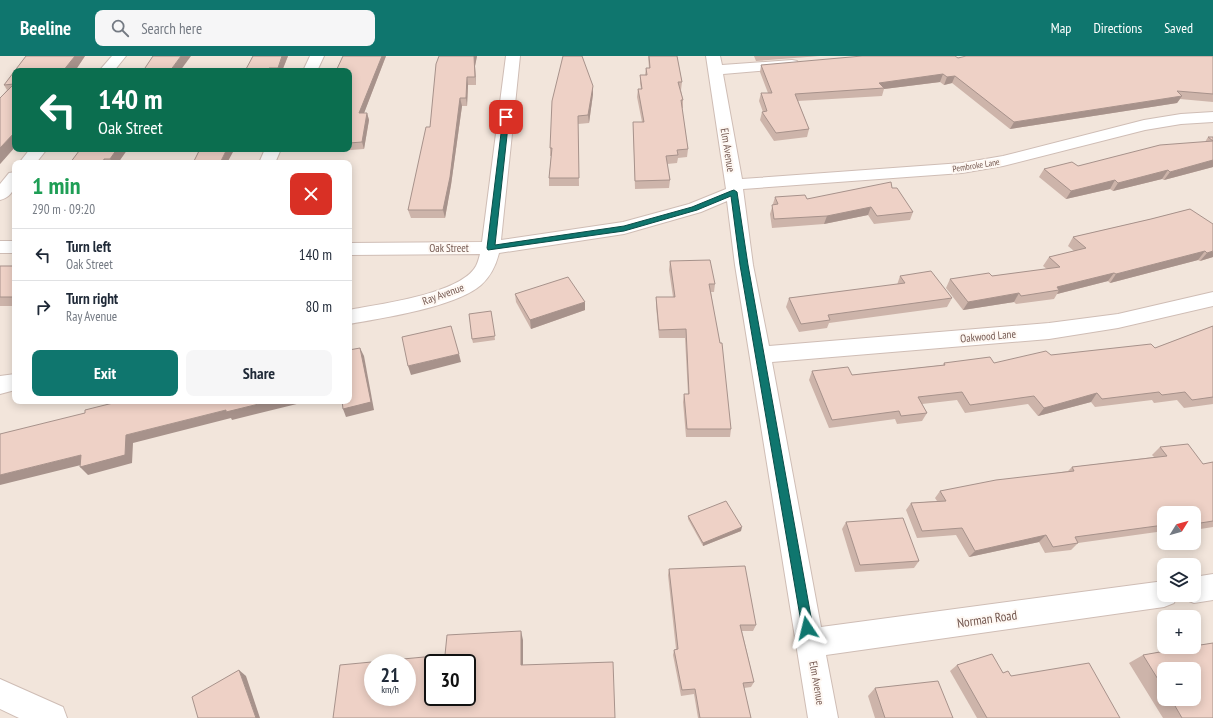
<!DOCTYPE html>
<html lang="en">
<head>
<meta charset="utf-8">
<style>
	body { margin:0; font-family:"PT Sans Narrow",sans-serif; background:#f6f6f7; color:#1f2937; height:100vh; display:flex; flex-direction:column; font-size:15px; white-space:nowrap }
	* { box-sizing:border-box; margin:0 }
	p { font-size:13px; color:#747a83 }
	.icon { flex:none; width:22px; height:22px; fill:none; stroke:currentColor; stroke-width:2; stroke-linecap:round; stroke-linejoin:round }
	.map { position:relative; flex:1; overflow:hidden }
	.drawer { position:absolute; left:12px; top:104px; width:340px; height:244px; display:flex; flex-direction:column; background:#fff; border-radius:8px; box-shadow:0 2px 10px #0003 }
	.drawer>* { flex:none }
	.banner { position:absolute; left:12px; top:12px; width:340px; height:84px; border-radius:8px; box-shadow:0 2px 10px #0003; background:#0b6e4f; color:#fff; overflow:hidden }
	.needle { width:26px; rotate:53deg }
	.controls { position:absolute; left:1157px; top:450px; display:grid; gap:8px }
	.controls a { display:grid; place-items:center; width:44px; height:44px; border-radius:8px; background:#fff; box-shadow:0 2px 10px #0003; font-size:20px }
	.speed { position:absolute; left:364px; top:598px; display:flex; gap:8px; font-size:20px; font-weight:700; text-align:center }
	.speed>* { display:grid; place-content:center; width:52px; height:52px; border-radius:50%; background:#fff; box-shadow:0 2px 10px #0003; line-height:1 }
	.speed small { font-size:10px; font-weight:400 }
	.speed .limit { border:2px solid #111; border-radius:6px; background:#fff; color:#111 }
	.pin { position:absolute; display:grid; place-items:center; width:34px; height:34px; color:#fff; margin:-17px; border-radius:8px; box-shadow:0 2px 6px #0006 }
	.me { position:absolute; width:44px; margin:-22px; rotate:350deg; stroke-linejoin:round; filter:drop-shadow(0 0 3px #0008) }
	.turn { display:flex; align-items:center; gap:14px; height:84px; padding:0 20px; font-size:18px }
	.turn .icon { width:52px; height:52px; stroke-width:2.5 }
	.turn b { display:block; font-size:28px; line-height:34px }
	.round { display:grid; place-items:center; flex:none; width:42px; height:42px; border-radius:8px; background:#f6f6f7 }
	.headline { display:flex; align-items:center; justify-content:space-between; height:68px; padding:0 20px }
	h1 { font-size:24px; font-weight:800; line-height:30px; color:#1e9e55 }
	.action { display:flex; gap:8px; margin-top:auto; padding:8px 20px }
	.action a { flex:1; height:46px; border-radius:8px; background:#0f766e; color:#fff; font-size:16px; font-weight:800; line-height:46px; text-align:center }
	.action a+a { background:#f6f6f7; color:#1f2937 }
	ul { padding:0; list-style:none }
	li { display:flex; align-items:center; gap:12px; height:52px; padding:0 20px; border-top:1px solid #e0e1e3 }
	li div { flex:1 }
	li b { display:block; font-size:15px }
	li em { font-style:normal }
	header { display:flex; align-items:center; gap:24px; box-sizing:border-box; height:56px; padding:0 20px; background:#0f766e; color:#fff }
	header strong { font-size:19px }
	nav { display:flex; gap:22px; margin-inline-start:auto; font-size:14px }
	.search { width:280px; height:36px; background:#f6f6f7; display:flex; align-items:center; gap:10px; box-sizing:border-box; padding:0 14px; border-radius:8px; color:#747a83; font-size:15px }
	.map>svg:first-child { display:block }
</style>
</head>
<body>
<header>
<strong>Beeline</strong>
<div class="search"><svg class="icon" aria-label="search" viewBox="0 0 24 24"><circle cx="10" cy="10" r="6"/><path d="M15 15l6 6"/></svg>Search here</div>
<nav><a>Map</a><a>Directions</a><a>Saved</a></nav>
</header>
<div class="map">
<svg width="1213" height="662" viewBox="0 0 1213 662">
	<rect width="100%" height="100%" fill="#fbf4ed"/>
	<path fill="#f2e5db" fill-rule="evenodd" d="M0 0H1213V662H0ZM15 15H349V93H15ZM15 107H349V345H15ZM1164 457H1194V487H1164ZM1164 509H1194V539H1164ZM1164 561H1194V591H1164ZM373 607H407V641H373ZM433 607H467V641H433ZM1164 613H1194V643H1164Z"/>
	<g fill="none" stroke-linecap="round" stroke-linejoin="round">
		<g stroke="#cfbdb5" stroke-width="2">
			<g id="street">
				<polygon points="112,0 126,0 114,15 99,15"/>
				<polygon points="310,0 324,0 317,15 303,15"/>
				<path d="M506 0H520L501 184 623 166 689 148 726 133 706 0H720L722 9 792 4 797 5 799 8 797 11 792 12 723 18 742 123 962 107 1003 100 1144 64 1181 58 1213 56V66L1181 68 1145 74 1003 110 962 117 743 133 753 209 769 290 1049 267 1118 258 1213 236V250L1118 272 1049 283 772 306 821 571 1164 525V539H1177L1174 547 1164 551 826 599 838 662H808L735 209 727 145 701 156 624 178 499 197C496 209 491 220 481 229 456 251 383 262 349 268V254C379 248 461 238 476 210 478 206 479 202 480 198L349 199V187L482 186Z"/>
				<polygon points="30,93 47,93 36,107 19,107"/>
				<polygon points="265,93 281,93 275,107 259,107"/>
				<path d="M15 116C15 129 15 140 0 144V128L9 117Z"/>
				<rect x="0" y="185" width="15" height="12"/>
				<polygon points="15,318 15,334 0,338 0,320"/>
				<polygon points="1213,518 1213,544 1194,547 1184,543 1183,539 1194,539 1194,521"/>
				<polygon points="0,623 63,651 67,662 19,662 0,653"/>
			</g>
		</g>
		<use href="#street" fill="#fff" fill-rule="evenodd"/>
	</g>
	<g fill="#cdb4aa" fill-rule="evenodd">
		<polygon points="26,0 85,0 75,15 15,15 15,91 0,108 0,42 7,34 4,29"/>
		<polygon points="253,0 288,0 282,15 245,15"/>
		<polygon points="343,0 386,0 364,57 367,57 369,64 364,93 325,96 324,93 349,93 349,15"/>
		<polygon points="439,0 477,0 475,10 476,29 468,29 467,50 462,50 451,129 445,162 411,162 408,154 430,71"/>
		<polygon points="648,0 677,0 682,26 681,34 683,44 683,52 682,52 688,93 687,101 678,102 677,107 667,108 670,124 669,132 635,133 633,66 642,66 637,41 638,33 641,33 640,27 640,19 645,19 646,12 649,12"/>
		<polygon points="754,0 820,0 756,5"/>
		<polygon points="1213,0 1213,46 1180,43 1177,47 1010,73 952,27 944,29 940,26 884,33 882,40 798,45 809,73 807,81 774,85 760,64 762,56 763,56 759,45 761,37 768,37 760,16 761,9 958,2"/>
		<polygon points="593,30 593,38 589,67 578,68 579,130 549,130 549,122 551,100 550,100 550,92"/>
		<polygon points="1208,81 1213,81 1213,111 1164,124 1162,123 1113,135 1110,133 1066,143 1039,121 1044,113 1078,110 1205,86"/>
		<polygon points="85,93 130,93 129,94 127,94 118,107 70,107 84,95"/>
		<polygon points="892,132 913,156 910,164 874,168 868,159 824,168 772,172 770,158 775,141 807,143"/>
		<polygon points="1190,153 1213,201 1200,205 1198,204 1110,227 1108,225 1057,238 1054,243 1016,248 1014,246 963,254 946,232 950,223 992,220 1047,213 1043,210 1049,201 1074,195 1068,190 1073,181 1151,163"/>
		<polygon points="670,205 715,228 714,236 711,236 731,373 730,381 686,381 683,346 684,338 688,338 685,282 659,282 656,250 656,241 673,241 669,214"/>
		<rect x="0" y="210" width="15" height="40"/>
		<polygon points="900,220 952,242 947,251 829,267 827,272 799,276 786,251 789,242 897,229"/>
		<polygon points="515,238 585,254 531,273 516,246"/>
		<polygon points="491,255 495,284 473,287 472,283"/>
		<polygon points="1213,270 1213,348 1184,352 1177,344 1154,347 1152,344 1095,351 1091,346 1038,360 1028,348 965,357 957,344 922,348 927,357 922,365 897,368 895,363 829,372 809,324 812,315 852,319 943,309 944,307 994,307 1051,299 1155,292"/>
		<polygon points="1160,391 1203,408 1213,406 1213,471 1194,474 1194,457 1164,457 1164,475 1078,487 1071,494 1045,497 1039,486 969,501 956,479 917,482 906,454 911,447 937,445 935,442 940,435 1068,415 1072,411 1154,401 1152,399"/>
		<polygon points="688,460 741,475 703,490 688,463"/>
		<polygon points="846,466 919,505 914,512 855,516 842,473"/>
		<polygon points="669,513 756,569 753,575 742,575 754,626 751,631 744,632 751,662 698,662 694,638 681,640 673,599 674,594 676,593 668,519"/>
		<path d="M1213 587V662H1163L1129 607 1143 599 1188 591H1194V590ZM1164 613H1194V643H1164Z"/>
		<polygon points="957,609 1003,617 1120,662 977,662 950,615"/>
		<polygon points="875,632 953,662 875,662 868,640"/>
	</g>
	<g fill="#a7928b">
		<polygon points="75,0 85,0 75,15 63,15"/>
		<polygon points="181,0 191,0 180,15 170,15"/>
		<polygon points="282,0 288,0 282,15 279,15 278,12"/>
		<polygon points="382,0 386,0 361,65 359,57"/>
		<polygon points="474,0 477,0 475,10 476,29 475,21"/>
		<polygon points="943,18 940,26 884,33 884,32 879,27"/>
		<polygon points="955,20 952,27 944,29 947,21"/>
		<polygon points="467,21 468,29 467,50 466,42"/>
		<polygon points="593,30 593,38 589,67 588,59"/>
		<polygon points="1182,40 1177,47 1010,73 1014,66"/>
		<polygon points="460,42 462,50 451,129 445,162 443,154"/>
		<polygon points="367,57 369,64 364,93 362,86"/>
		<polygon points="15,76 15,91 0,108 0,92"/>
		<polygon points="117,93 127,93 127,94 118,107 112,107 110,103"/>
		<polygon points="227,93 232,93 231,94 233,96 227,107 220,107"/>
		<polygon points="104,103 107,107 103,107"/>
		<polygon points="1213,104 1213,111 1164,124 1170,116"/>
		<polygon points="1168,114 1162,123 1113,135 1118,127"/>
		<polygon points="1115,124 1110,133 1066,143 1071,135"/>
		<polygon points="871,151 868,159 824,168 827,160"/>
		<polygon points="1205,195 1198,204 1110,227 1116,218"/>
		<polygon points="1213,195 1213,201 1200,205 1207,197"/>
		<polygon points="1114,217 1108,225 1057,238 1059,234 1057,231"/>
		<polygon points="1019,237 1014,246 963,254 968,246"/>
		<polygon points="585,246 585,254 531,273 530,264"/>
		<polygon points="360,292 364,300 374,354 346,361 343,353"/>
		<polygon points="459,298 461,306 411,319 408,310"/>
		<polygon points="1097,337 1091,346 1038,360 1044,352"/>
		<polygon points="271,345 309,345 232,364 231,362 133,387 132,407 88,419 80,411 126,379 226,354"/>
		<polygon points="81,399 89,407 0,429 0,419"/>
		<polygon points="742,471 741,475 703,490 703,487"/>
		<polygon points="1046,479 1039,486 969,501 975,495"/>
		<polygon points="521,575 523,584 523,617 521,609"/>
		<polygon points="239,614 246,620 260,662 256,662"/>
	</g>
	<g fill="#eed1c6" stroke="#a7928b" fill-rule="evenodd">
		<polygon points="26,0 75,0 63,15 15,15 15,76 0,92 0,42 14,28 4,29"/>
		<polygon points="153,0 181,0 170,15 143,15"/>
		<polygon points="253,0 282,0 278,12 269,12 268,15 245,15"/>
		<polygon points="343,0 382,0 359,57 367,57 362,86 349,87 349,15 336,15"/>
		<polygon points="439,0 474,0 475,21 467,21 466,42 460,42 450,121 443,154 408,154 426,71 430,71 436,8"/>
		<polygon points="563,0 582,0 593,30 588,59 578,60 579,122 549,122 552,92 550,92 552,45"/>
		<polygon points="649,0 677,0 682,26 678,26 683,44 681,44 688,93 677,94 678,99 666,100 670,124 635,125 633,66 644,66 638,33 642,33 640,19 647,19 646,12 650,12"/>
		<polygon points="862,0 955,0 958,2 966,0 1213,0 1213,38 1177,35 1182,40 1014,66 955,20 947,21 943,18 879,27 884,32 795,38 809,73 776,77 762,56 767,55 761,37 772,37 761,9"/>
		<polygon points="1208,81 1213,81 1213,85"/>
		<polygon points="1213,85 1213,104 1170,116 1168,114 1118,127 1115,124 1071,135 1044,113 1072,106 1078,110 1160,89"/>
		<polygon points="85,93 117,93 110,103 104,103 103,107 70,107 79,95 84,95"/>
		<polygon points="200,93 227,93 220,107 193,107"/>
		<polygon points="891,126 892,132 897,132 913,156 877,160 871,151 827,160 774,163 772,149 778,148 775,141 805,139 807,143"/>
		<polygon points="1190,153 1213,168 1213,195 1207,197 1205,195 1116,218 1114,217 1057,231 1059,234 1021,240 1019,237 968,246 950,223 989,217 992,220 1060,211 1049,201 1086,192 1073,181 1151,163"/>
		<polygon points="710,204 715,228 709,228 720,287 722,287 731,373 687,373 684,338 689,338 686,273 659,274 656,241 675,241 670,205"/>
		<rect x="0" y="210" width="15" height="31"/>
		<polygon points="931,215 952,242 828,259 830,264 801,268 789,242 905,227 900,220"/>
		<polygon points="568,221 585,246 530,264 515,238"/>
		<polygon points="491,255 495,280 472,283 469,258"/>
		<polygon points="451,270 459,298 408,310 402,281"/>
		<polygon points="1213,270 1213,341 1192,344 1185,336 1162,339 1159,336 1102,343 1097,337 1044,352 1034,340 970,349 962,336 918,341 927,357 901,360 899,355 832,364 812,315 848,311 852,319 945,309 944,307 990,301 994,307 1046,295 1051,299 1151,288 1155,292"/>
		<polygon points="360,292 371,346 343,353 342,345 349,345 349,294"/>
		<polygon points="121,345 271,345 226,356 226,354 126,379 125,399 80,411 81,399 0,419 0,378 85,357 85,354"/>
		<polygon points="1188,388 1203,408 1213,406 1213,465 1194,468 1194,457 1164,457 1164,469 1075,481 1078,487 1053,491 1046,479 975,495 962,472 922,475 911,447 946,445 940,435 996,424 1074,415 1072,411 1167,400 1160,391"/>
		<polygon points="726,445 742,471 703,487 688,460"/>
		<polygon points="903,462 919,505 860,509 846,466"/>
		<polygon points="745,510 756,569 740,569 754,626 743,627 751,662 700,662 695,633 682,634 674,594 678,593 669,513"/>
		<path d="M521 575V609L613 606 615 662H333L340 609 445 599 447 579ZM373 607H407V641H373ZM433 607H467V641H433Z"/>
		<polygon points="1213,587 1213,662 1182,662 1171,643 1194,643 1194,613 1164,613 1164,633 1143,599 1188,591 1194,591 1194,590"/>
		<polygon points="992,598 1003,617 1008,615 1011,620 1089,607 1120,662 987,662 957,609"/>
		<polygon points="239,614 256,662 198,662 192,641"/>
		<polygon points="938,625 953,662 885,662 875,632"/>
	</g>
	<polygon fill="#0f766e" stroke="#0a4d48" points="506,59 509,61 495,189 624,170 692,151 731,135 734,134 737,136 748,209 813,572 811,576 807,578 803,576 802,572 740,209 731,140 697,154 624,175 488,194 487,192 503,61"/>
	<g text-anchor="middle" dominant-baseline="central" stroke-width="4" stroke-linejoin="round" paint-order="stroke">
		<g font-size="9" fill="#755951" stroke="#fef8f3">
			<text transform="translate(976 109) rotate(-9)">Pembroke Lane</text>
		</g>
		<g font-size="11" fill="#755951" stroke="#fef8f3">
			<text transform="translate(728 94) rotate(81)">Elm Avenue</text>
			<text x="449" y="192">Oak Street</text>
			<text transform="translate(443 238) rotate(-20)">Ray Avenue</text>
			<text transform="translate(988 280) rotate(-5)">Oakwood Lane</text>
			<text transform="translate(817 627) rotate(80)">Elm Avenue</text>
		</g>
		<g font-size="13" fill="#755951" stroke="#fef8f3">
			<text transform="translate(987 563) rotate(-8)">Norman Road</text>
		</g>
	</g>
</svg>
<div class="controls">
<a><svg class="needle" viewBox="-14 -14 28 28"><path d="M0-13l5 13h-10z" fill="#e53935"/><path d="M0 13l5-13h-10z" fill="#747a83"/></svg></a>
<a><svg class="icon" aria-label="layers" viewBox="0 0 24 24"><path d="M12 4l9 5-9 5-9-5zM3 14l9 5 9-5"/></svg></a>
<a>+</a>
<a>−</a>
</div>
<div class="speed"><div>21<small>km/h</small></div><div class="limit">30</div></div>
<div class="pin" style="left:506px;top:61px;background:#d93025"><svg class="icon" aria-label="arrive" viewBox="0 0 24 24"><path d="M6 21V4h12l-3 4 3 4H6"/></svg></div>
<svg class="me" style="left:807px;top:572px" viewBox="-20 -20 40 40"><path d="M0-17L14 15 0 8-14 15z" fill="#0f766e" stroke="#fff" stroke-width="4"/></svg>
<div class="banner">
<div class="turn"><svg class="icon" aria-label="left" viewBox="0 0 24 24"><path d="M17 20v-9H6M10 6l-5 5 5 5"/></svg><div><b>140 m</b>Oak Street</div></div>
</div>
<section class="drawer">
<div class="headline"><div><h1>1 min</h1><p>290 m · 09:20</p></div><a class="round" style="background:#d93025;color:#fff"><svg class="icon" aria-label="close" viewBox="0 0 24 24"><path d="M6 6l12 12M18 6L6 18"/></svg></a></div>
<ul>
<li><svg class="icon" aria-label="left" viewBox="0 0 24 24"><path d="M17 20v-9H6M10 6l-5 5 5 5"/></svg><div><b>Turn left</b><p>Oak Street</p></div><em>140 m</em></li>
<li><svg class="icon" aria-label="right" viewBox="0 0 24 24"><path d="M7 20v-9h11M14 6l5 5-5 5"/></svg><div><b>Turn right</b><p>Ray Avenue</p></div><em>80 m</em></li>
</ul>
<div class="action"><a>Exit</a><a>Share</a></div>
</section>
</div>
</body>
</html>
